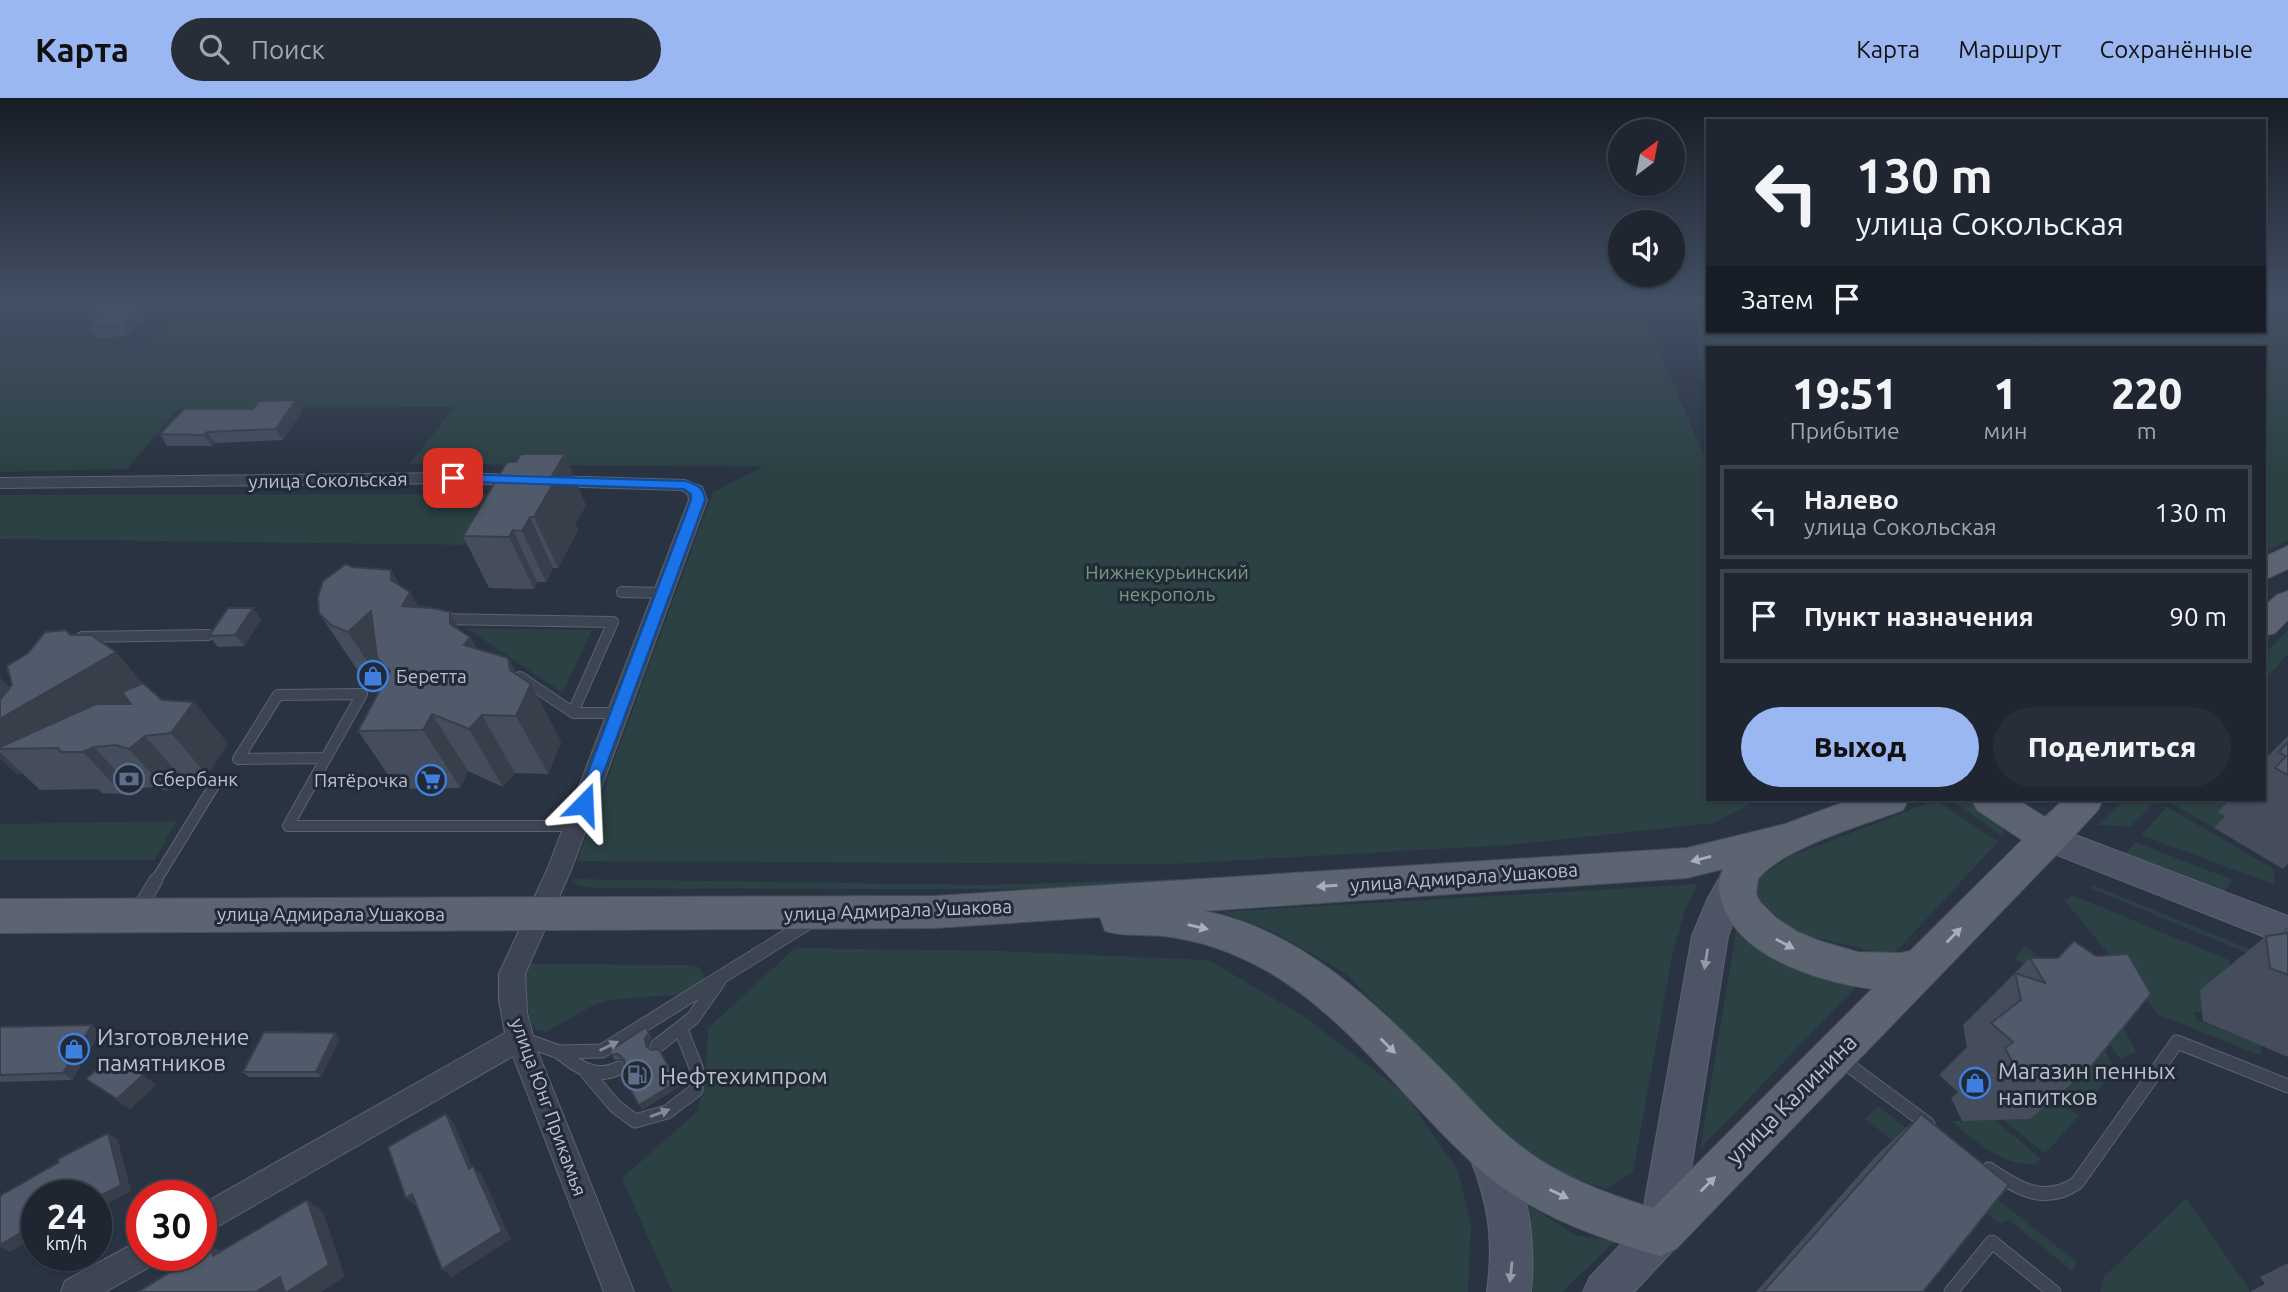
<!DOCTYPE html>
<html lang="ru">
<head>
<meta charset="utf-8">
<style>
	body { margin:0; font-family:Ubuntu,sans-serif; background:#272e3a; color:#f1f3f6; height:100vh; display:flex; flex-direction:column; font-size:26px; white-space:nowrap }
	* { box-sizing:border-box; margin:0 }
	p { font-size:23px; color:#a1a5ac }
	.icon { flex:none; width:38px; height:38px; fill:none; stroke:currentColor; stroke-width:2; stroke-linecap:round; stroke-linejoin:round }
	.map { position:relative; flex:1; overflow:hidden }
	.panel { position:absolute; left:1706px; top:248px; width:560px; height:455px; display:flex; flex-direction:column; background:#1f2632; border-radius:0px; box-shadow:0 2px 5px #0004,0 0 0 2px #3c434d }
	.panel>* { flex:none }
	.banner { position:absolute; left:1706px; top:21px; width:560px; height:214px; border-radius:0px; box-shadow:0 2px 5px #0004,0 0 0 2px #3c434d; background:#1f2632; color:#f1f3f6; overflow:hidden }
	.needle { width:46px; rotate:32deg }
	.tools { position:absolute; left:1608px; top:21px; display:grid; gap:14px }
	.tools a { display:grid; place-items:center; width:77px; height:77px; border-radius:50%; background:#1f2632; box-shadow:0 2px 5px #0004,0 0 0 2px #3c434d; font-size:35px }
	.speed { position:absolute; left:21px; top:1082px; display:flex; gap:14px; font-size:35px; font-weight:700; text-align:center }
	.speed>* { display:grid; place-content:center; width:91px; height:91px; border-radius:50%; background:#1f2632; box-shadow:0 2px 5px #0004,0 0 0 2px #3c434d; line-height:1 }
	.speed small { font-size:18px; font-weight:400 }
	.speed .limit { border:10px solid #d22; background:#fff; color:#111 }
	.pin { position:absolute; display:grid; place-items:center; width:60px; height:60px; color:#fff; margin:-30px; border-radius:14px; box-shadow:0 4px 10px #0006 }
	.me { position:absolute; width:77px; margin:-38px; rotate:21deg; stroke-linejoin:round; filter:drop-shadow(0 0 5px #0008) }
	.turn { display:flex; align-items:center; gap:24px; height:147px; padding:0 35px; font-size:32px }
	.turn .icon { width:91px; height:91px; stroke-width:2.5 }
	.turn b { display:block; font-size:49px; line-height:60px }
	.then { display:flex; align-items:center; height:66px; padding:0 35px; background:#0003; gap:14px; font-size:26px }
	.eta { display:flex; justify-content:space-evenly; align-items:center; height:119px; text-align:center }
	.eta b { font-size:42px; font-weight:800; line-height:49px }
	.action { display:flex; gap:14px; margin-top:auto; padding:14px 35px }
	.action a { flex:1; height:80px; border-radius:42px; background:#9ab7f2; color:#111; font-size:28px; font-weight:800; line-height:80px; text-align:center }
	.action a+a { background:#272e3a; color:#f1f3f6 }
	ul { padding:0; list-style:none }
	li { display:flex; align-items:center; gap:21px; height:94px; margin:0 14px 10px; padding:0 21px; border:4px solid #3c434d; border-radius:0px }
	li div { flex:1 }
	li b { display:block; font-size:26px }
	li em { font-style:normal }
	header { display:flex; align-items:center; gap:42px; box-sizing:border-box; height:98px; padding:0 35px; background:#9ab7f2; color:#111 }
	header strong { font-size:33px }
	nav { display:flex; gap:38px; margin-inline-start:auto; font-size:24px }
	.search { width:490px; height:63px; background:#272e3a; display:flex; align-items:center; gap:18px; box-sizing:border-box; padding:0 24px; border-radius:38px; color:#a1a5ac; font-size:26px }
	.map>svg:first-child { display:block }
</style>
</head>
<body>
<header>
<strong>Карта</strong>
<div class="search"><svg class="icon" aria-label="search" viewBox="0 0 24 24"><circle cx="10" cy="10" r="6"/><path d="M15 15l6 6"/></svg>Поиск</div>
<nav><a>Карта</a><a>Маршрут</a><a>Сохранённые</a></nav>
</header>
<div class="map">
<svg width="2288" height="1194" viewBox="0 0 2288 1194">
	<rect width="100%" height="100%" fill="#293342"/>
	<g fill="#2c4144">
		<polygon points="200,204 1655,204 1649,231 1708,366 1708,702 1757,702 1714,725 1509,747 1173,766 577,763 713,394 763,369 409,366 455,309 179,310 127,371 0,374 0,248 146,249"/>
		<polygon points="1694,204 1708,204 1708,233 2264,233 2265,204 2288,204 2288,442 2265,454 2264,250 1708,250 1708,291 1702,283"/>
		<polygon points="505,396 474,447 0,441 0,397"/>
		<polygon points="466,530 592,532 563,595"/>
		<polygon points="2288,532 2288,556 2265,581 2265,556"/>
		<polygon points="1936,702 1998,744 1892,858 1805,837 1768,823 1751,792 1759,779 1791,758"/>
		<path d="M1952 702C1981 702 1985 707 2004 728L2003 739Z"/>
		<polygon points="2125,702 2157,702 2130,729 2098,727"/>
		<polygon points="2177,702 2229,702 2218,714 2225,718 2214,730 2173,706"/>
		<polygon points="2167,709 2274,771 2275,787 2141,737"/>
		<polygon points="177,723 154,762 0,762 0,726"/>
		<polygon points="2135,744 2233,782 2223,796 2124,758"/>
		<polygon points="1332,776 1131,792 595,790 579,788 571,781 983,787"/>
		<polygon points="1698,786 1685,811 1672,859 1633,1074 1607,1091 1560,1076 1514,1043 1346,876 1276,835 1221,814"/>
		<polygon points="2093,787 2288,867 2288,872 2090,790"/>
		<polygon points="2072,797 2229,862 2229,888 2202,915 2194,914 2196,921 2260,947 2261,958 2159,917 2065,803"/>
		<polygon points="1737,828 1757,851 1773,859 1858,887 1700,1051"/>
		<polygon points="2025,847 2113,922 2126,934 2136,954 2120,961 2079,904 2014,860"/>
		<polygon points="795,850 1001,853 1209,862 1305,919 1405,996 1457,1071 1471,1125 1468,1194 672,1194 622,1080 698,1013 706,970 708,930"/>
		<polygon points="530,866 690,867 699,869 705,878 703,884 683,896 610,902 592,908 546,934 534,931 529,917 523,880"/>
		<polygon points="2104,950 2114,972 2086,1010 2057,989"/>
		<polygon points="2050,997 2079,1018 2045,1056 2004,1022 2030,1021"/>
		<polygon points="1878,1008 2077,1164 2072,1173 2009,1122 2000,1126 1865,1021"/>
		<path d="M1995 1022 2041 1061 2036 1066C2002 1069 1976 1043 1951 1023Z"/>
		<polygon points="1517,1100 1577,1138 1615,1143 1562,1194 1533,1194 1533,1150"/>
		<polygon points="2186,1100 2251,1194 2100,1194 2104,1179"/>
	</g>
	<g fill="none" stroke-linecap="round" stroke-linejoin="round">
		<g stroke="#5c636f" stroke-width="12">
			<g id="lane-far1">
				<polyline points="622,494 663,495"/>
				<polyline points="440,521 613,524 573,614"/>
				<polyline points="82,539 208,537"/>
				<polyline points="520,579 574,615 618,615"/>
				<polygon points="362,596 326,660 238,661 278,597"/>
				<polyline points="326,660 288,728 576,728"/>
				<polyline points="155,784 217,683"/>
			</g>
		</g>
		<g stroke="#5c636f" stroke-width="15">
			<g id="lane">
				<polyline points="138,812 156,782"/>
				<polyline points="523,941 559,954 602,953 811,823"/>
				<polyline points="657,948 693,920 719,883"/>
				<path d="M559 954C578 969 595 982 619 970"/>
				<polyline points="1840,961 1928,1026"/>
				<polyline points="588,976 615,1008 635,1023 667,1014 696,992 697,972 682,934"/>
				<path d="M1989 1071C2018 1091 2045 1107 2077 1085L2177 944 2288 988"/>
				<polyline points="1951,1194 1992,1144 2054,1194"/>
			</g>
		</g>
		<g stroke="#5c636f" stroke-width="2">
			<g id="street">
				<polygon points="453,375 685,382 702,389 707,402 571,772 525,876 527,915 537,952 634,1194 604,1194 513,958 201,1138 201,1107 505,935 499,902 499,876 547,772 689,402 688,396 681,392 453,385 0,390 0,380"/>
				<polygon points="142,1141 142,1157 157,1157 153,1167 105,1194 61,1194 65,1183"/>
			</g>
		</g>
		<g stroke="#5c636f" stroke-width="2">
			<g id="secondary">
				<polygon points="2049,727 2288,818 2288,848 2037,749 2033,740 2037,731"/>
				<polygon points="1740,761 1752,765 1757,775 1740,805 1728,838 1681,1135 1675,1150 1634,1194 1583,1194 1590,1179 1641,1125 1692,838 1708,800 1728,765"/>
				<path d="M1488 1035 1502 1041C1528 1091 1536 1138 1531 1194H1487C1494 1140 1489 1105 1468 1055L1474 1041Z"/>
			</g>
		</g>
		<g stroke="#474e5b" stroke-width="2">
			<g id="primary">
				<polygon points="2288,448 2288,471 2264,482 2264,459"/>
				<polygon points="2288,493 2288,522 2275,535 2264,538 2264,508 2277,497"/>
				<path d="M1850 702H1908L1903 712C1866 726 1782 750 1758 781L1756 796 1760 804 1776 820 1798 834 1820 843 1858 854 1900 855 1910 853 2022 742 1977 712 1972 702H2018L2045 719 2063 702H2103L2098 712 2062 751 1676 1151 1660 1158C1599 1140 1533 1117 1484 1075 1409 1011 1354 923 1267 873 1235 855 1200 842 1163 838 1143 836 1124 839 1105 833L1100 819 935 830 0 835V801L935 798 1687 750 1785 726ZM1723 771C1716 786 1719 798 1725 813 1747 862 1822 884 1872 891L1653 1110C1607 1096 1561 1079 1523 1050 1496 1030 1474 1004 1450 980 1381 911 1304 832 1204 813L1687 780Z"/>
			</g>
		</g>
		<use href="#lane-far1" stroke="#3e4552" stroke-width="10"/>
		<use href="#lane" stroke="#3e4552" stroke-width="13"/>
		<use href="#street" fill="#3e4552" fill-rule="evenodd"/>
		<use href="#secondary" fill="#4c5465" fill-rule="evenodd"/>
		<use href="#primary" fill="#5c6472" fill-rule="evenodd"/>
	</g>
	<g fill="#454d5c">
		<polygon points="100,204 157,204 158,206 128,238 97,240 90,229 91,227 86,219"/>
		<polygon points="302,313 283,342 215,345 212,348 167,348 160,336"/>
		<polygon points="507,364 586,407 575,426 578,432 558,470 553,470 546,484 537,484 534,491 489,490 463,438"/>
		<polygon points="352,469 401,488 419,509 470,539 477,551 508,560 517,577 531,586 561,644 548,676 515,675 503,689 468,673 460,690 398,691 358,633 381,590 370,585 358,573 319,515"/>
		<polygon points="253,510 261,521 244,548 218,549 209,538"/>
		<polygon points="71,537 116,554 142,585 162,602 194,604 228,646 207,677 182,680 167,693 154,689 133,691 123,696 102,695 98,691 40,692 22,675 18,677 0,660 0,580 10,590"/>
		<polygon points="2288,638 2288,766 2283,771 2214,730 2225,718 2218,714 2229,702 2264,702 2264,662"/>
		<polygon points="2288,828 2288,959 2203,923 2200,892 2266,838 2277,837"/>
		<polygon points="2074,843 2089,971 2030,1021 1962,1023 1951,1000 1958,994 1939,977 1967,949 1963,927 2030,860 2058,860"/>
		<polygon points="92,927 100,934 72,982 0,984 0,929"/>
		<polygon points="646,929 652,940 648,945 649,950 680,988 642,1012 624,964 621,961 615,962 609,953"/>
		<polygon points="340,940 321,979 249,979 243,974"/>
		<polygon points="143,977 156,987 130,1011 86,981"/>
		<polygon points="1921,1016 1923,1194 1756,1194 1876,1058"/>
		<polygon points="2288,1165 2288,1194 2251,1194 2251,1193 2265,1186 2260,1179"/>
	</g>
	<g fill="#383f4b">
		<polygon points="143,204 157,204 158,206 128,238 121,228"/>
		<polygon points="296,302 302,313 283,342 276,331"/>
		<polygon points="207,334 215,345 212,348 204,337"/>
		<polygon points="565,356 586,407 575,426 578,432 558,470 534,419 550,381"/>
		<polygon points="530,419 553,470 546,484 522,433"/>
		<polygon points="513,432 537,484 534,491 509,439"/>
		<polygon points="391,472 407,499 410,494 444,553 402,508 391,482"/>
		<polygon points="253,510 261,521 244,548 235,537"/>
		<polygon points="371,513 377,560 393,586 386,592 348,534"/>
		<polygon points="450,514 466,544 470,539 503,597 497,606 450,526"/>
		<polygon points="116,554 152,596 58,650 0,651 0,621"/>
		<polygon points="508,560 527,595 531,586 561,644 548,676 516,618"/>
		<polygon points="0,580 15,595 0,613"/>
		<polygon points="194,604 228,646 207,677 171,635"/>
		<polygon points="432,616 468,673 460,690 423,632"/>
		<polygon points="482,617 515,675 503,689 469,631"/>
		<polygon points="145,638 182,680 167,693 129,651"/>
		<polygon points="94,649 133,691 123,696 83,654"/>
		<polygon points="0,654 22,675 18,677 0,660"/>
		<polygon points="92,927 100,934 72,982 63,975"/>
		<polygon points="335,935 340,940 321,979 316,974"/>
		<polygon points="649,935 652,940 648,945 649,953 646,948 645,940"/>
		<polygon points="659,951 680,988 642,1012 639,1007"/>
		<polygon points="143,977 156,987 130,1011 117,1001"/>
		<polygon points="446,1016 454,1025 477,1080 469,1071"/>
		<polygon points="108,1035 118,1042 131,1093 96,1112 96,1100"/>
		<polygon points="473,1068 482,1077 511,1141 452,1179 442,1171"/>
		<polygon points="412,1096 422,1105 416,1108 406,1100"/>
		<polygon points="307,1102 323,1114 345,1179 321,1194 256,1194 280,1179"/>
		<polygon points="37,1125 37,1138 10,1154 0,1149 0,1147"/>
		<polygon points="209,1146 227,1157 213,1158"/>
	</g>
	<g fill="#505a6b" stroke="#383f4b" stroke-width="2">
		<polygon points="100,204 143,204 121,228 90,229 100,218 86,219"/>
		<polygon points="296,302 276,331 207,334 204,337 160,336 184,311 253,311 259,303"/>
		<polygon points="521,356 565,356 550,381 556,381 534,419 530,419 522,433 513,432 509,439 463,438 507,364 516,364"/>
		<polygon points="346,466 352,469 391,472 391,482 410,494 402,508 433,510 450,514 450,526 470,539 464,547 508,560 510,572 531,586 516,618 482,617 469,631 432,616 423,632 358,633 390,573 377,560 371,513 348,534 331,527 319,515 318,499 323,483"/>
		<polygon points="228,510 253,510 235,537 209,538"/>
		<polygon points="66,532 70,537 91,537 116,554 0,621 0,602 12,587 7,568 28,555 45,534"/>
		<polygon points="143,585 162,602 194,604 171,635 145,638 129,651 116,647 94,649 83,654 61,654 58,650 0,651 0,649 96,606 131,606 122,594"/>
		<polygon points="2288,644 2288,677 2275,670 2286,658 2279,654"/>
		<polygon points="2288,835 2288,877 2270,870 2266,838"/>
		<polygon points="2074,843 2096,858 2128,856 2151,896 2089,971 2017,973 2005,950 2013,944 1991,925 2021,902 2015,875 2045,885 2030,860 2058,860"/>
		<polygon points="92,927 63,975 0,977 0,929"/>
		<polygon points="646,929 649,935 645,940 646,948 651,952 659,951 677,984 639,1007 620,973 625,967 624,961 618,956 611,957 609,953"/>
		<polygon points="264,934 335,935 316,974 243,974"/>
		<polygon points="113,958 143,977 117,1001 86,981"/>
		<polygon points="446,1016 469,1071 473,1068 502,1133 442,1171 412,1096 406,1100 388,1049"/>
		<polygon points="1921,1016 2009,1087 1923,1194 1763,1194"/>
		<polygon points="108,1035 121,1087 96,1100 96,1097 37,1097 37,1125 0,1147 0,1098 59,1064 58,1061"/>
		<polygon points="307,1102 329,1167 287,1194 285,1194 280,1179 256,1194 138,1194 183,1166 182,1162 190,1157 201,1157 201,1150 209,1146 213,1158"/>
	</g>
	<defs><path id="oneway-solid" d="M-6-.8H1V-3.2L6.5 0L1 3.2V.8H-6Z" transform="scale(1.75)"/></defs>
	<g fill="#a8aeba">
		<use href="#oneway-solid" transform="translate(1701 761) rotate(166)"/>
		<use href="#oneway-solid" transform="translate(1327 788) rotate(176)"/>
		<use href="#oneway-solid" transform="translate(1198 829) rotate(13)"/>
		<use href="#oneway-solid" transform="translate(1954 837) rotate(-45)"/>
		<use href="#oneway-solid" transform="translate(1785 846) rotate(28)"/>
		<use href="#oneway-solid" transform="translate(1388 948) rotate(45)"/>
		<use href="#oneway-solid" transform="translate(1708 1086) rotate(-45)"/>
		<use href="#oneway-solid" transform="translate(1559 1096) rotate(26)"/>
	</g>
	<g fill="#949ba8">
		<use href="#oneway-solid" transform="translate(1706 861) rotate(99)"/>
		<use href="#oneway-solid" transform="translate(1511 1174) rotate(96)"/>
	</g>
	<g fill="#838995">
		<use href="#oneway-solid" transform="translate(609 948) rotate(-26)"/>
		<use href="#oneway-solid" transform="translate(660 1015) rotate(-20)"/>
	</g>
	<linearGradient id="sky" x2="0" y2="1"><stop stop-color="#171c24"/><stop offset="0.55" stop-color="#435065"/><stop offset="1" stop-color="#435065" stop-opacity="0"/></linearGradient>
	<rect width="2288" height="371" fill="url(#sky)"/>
	<path fill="#1a73e8" stroke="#114b97" stroke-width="2" d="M453 376 685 383C697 386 704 390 705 402L590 711H578L576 706 691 402V396L684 391 449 383 447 380Z"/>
	<defs>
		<g id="shop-ring" transform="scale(1.575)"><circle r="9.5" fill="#222a37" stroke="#3f7fe0" stroke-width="1.5"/><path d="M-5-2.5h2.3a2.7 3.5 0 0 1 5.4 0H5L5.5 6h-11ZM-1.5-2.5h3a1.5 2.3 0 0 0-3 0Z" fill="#3f7fe0"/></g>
		<g id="bank-ring" transform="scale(1.575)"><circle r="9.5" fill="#222a37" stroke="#5c6f8a" stroke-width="1.5"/><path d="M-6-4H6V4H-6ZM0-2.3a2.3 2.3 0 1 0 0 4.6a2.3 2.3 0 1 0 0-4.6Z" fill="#5c6f8a"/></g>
		<g id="supermarket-ring" transform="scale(1.575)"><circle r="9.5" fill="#222a37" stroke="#3f7fe0" stroke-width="1.5"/><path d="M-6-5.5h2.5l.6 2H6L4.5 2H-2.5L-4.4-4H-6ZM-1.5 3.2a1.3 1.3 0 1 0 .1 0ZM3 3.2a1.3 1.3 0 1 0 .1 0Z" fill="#3f7fe0"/></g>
		<g id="fuel-ring" transform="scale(1.575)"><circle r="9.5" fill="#222a37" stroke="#5c6f8a" stroke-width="1.5"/><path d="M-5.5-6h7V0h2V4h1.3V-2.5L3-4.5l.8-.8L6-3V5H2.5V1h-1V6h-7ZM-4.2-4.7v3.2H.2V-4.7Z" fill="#5c6f8a"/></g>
	</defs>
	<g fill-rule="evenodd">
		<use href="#shop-ring" x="373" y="578"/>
		<use href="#bank-ring" x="129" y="681"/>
		<use href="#supermarket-ring" x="431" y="682"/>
		<use href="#shop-ring" x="74" y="951"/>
		<use href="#fuel-ring" x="637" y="977"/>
		<use href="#shop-ring" x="1975" y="985"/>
	</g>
	<g text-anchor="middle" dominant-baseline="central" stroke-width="6" stroke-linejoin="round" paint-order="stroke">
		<g font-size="19" fill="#bbc1cc" stroke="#222a37">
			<text transform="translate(328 382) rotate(-1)">улица Сокольская</text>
			<text transform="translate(1464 779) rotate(-4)">улица Адмирала Ушакова</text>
			<text transform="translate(898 812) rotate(-2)">улица Адмирала Ушакова</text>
			<text x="331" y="816">улица Адмирала Ушакова</text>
			<text transform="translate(549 1009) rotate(70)">улица Юнг Прикамья</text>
		</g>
		<g font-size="19" fill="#749b7f" stroke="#222a37">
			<text x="1167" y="474">Нижнекурьинский<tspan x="1167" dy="22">некрополь</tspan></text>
		</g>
		<g font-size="19" fill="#bbc1cc" stroke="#222a37" text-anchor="start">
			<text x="396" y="578">Беретта</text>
			<text x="152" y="681">Сбербанк</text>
			<text x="408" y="682" text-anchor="end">Пятёрочка</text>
		</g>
		<g font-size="23" fill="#bbc1cc" stroke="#222a37" text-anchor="start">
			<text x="97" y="938">Изготовление<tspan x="97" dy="26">памятников</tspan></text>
			<text x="1998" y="972">Магазин пенных<tspan x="1998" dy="26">напитков</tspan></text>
			<text x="660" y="977">Нефтехимпром</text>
		</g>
		<g font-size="23" fill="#bbc1cc" stroke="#222a37">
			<text transform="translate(1791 1001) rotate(-45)">улица Калинина</text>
		</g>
	</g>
</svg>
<div class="tools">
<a><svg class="needle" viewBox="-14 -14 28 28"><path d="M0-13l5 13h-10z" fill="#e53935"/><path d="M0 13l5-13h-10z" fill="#a1a5ac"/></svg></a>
<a><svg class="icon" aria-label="sound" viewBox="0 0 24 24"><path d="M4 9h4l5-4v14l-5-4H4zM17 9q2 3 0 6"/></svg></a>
</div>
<div class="speed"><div>24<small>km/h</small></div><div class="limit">30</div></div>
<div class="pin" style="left:453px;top:380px;background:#d93025"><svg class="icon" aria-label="arrive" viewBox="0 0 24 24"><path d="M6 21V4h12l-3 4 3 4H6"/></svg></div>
<svg class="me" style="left:584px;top:706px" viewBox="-20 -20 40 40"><path d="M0-17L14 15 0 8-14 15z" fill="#1a73e8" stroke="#fff" stroke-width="4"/></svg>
<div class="banner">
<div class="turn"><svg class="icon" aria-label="left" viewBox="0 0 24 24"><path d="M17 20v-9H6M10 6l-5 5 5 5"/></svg><div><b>130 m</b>улица Сокольская</div></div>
<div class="then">Затем<svg class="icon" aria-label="arrive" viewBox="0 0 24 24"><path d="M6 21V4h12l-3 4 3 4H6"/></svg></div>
</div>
<section class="panel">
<div class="eta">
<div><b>19:51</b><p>Прибытие</p></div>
<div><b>1</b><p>мин</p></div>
<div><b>220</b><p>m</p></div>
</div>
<ul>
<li><svg class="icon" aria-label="left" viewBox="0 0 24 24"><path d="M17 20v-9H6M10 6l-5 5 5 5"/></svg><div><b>Налево</b><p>улица Сокольская</p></div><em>130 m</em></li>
<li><svg class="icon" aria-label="arrive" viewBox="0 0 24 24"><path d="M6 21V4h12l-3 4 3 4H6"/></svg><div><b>Пункт назначения</b></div><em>90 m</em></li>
</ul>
<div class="action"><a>Выход</a><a>Поделиться</a></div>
</section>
</div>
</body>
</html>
